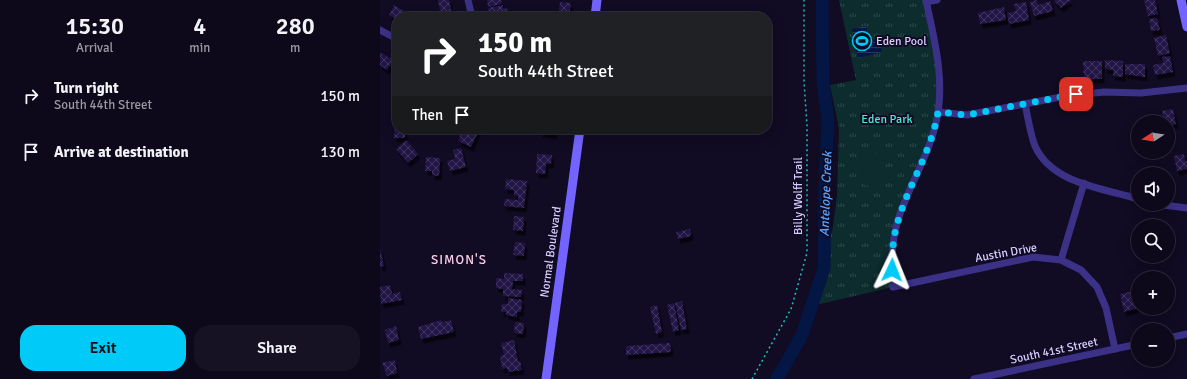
<!DOCTYPE html>
<html lang="en">
<head>
<meta charset="utf-8">
<style>
	body { margin:0; font-family:Signika,sans-serif; background:#161123; color:#f1f3f6; height:100vh; display:flex; flex-direction:column; font-size:15px; white-space:nowrap }
	* { box-sizing:border-box; margin:0 }
	p { font-size:13px; color:#9a9aa2 }
	.icon { flex:none; width:22px; height:22px; fill:none; stroke:currentColor; stroke-width:2; stroke-linecap:round; stroke-linejoin:round }
	.map { position:relative; flex:1; overflow:hidden }
	.drawer { display:flex; flex-direction:column; background:#0d081a; width:380px }
	.drawer>* { flex:none }
	.hud { position:absolute; left:12px; top:12px; width:380px; height:122px; border-radius:16px; box-shadow:0 4px 16px #0002,0 0 0 1px #2d2939; background:#202124; color:#fff; overflow:hidden }
	.needle { width:26px; rotate:258deg }
	.fabs { position:absolute; left:751px; top:115px; display:grid; gap:8px }
	.fabs a { display:grid; place-items:center; width:44px; height:44px; border-radius:50%; background:#0d081a; box-shadow:0 4px 16px #0002,0 0 0 1px #2d2939; font-size:20px }
	.pin { position:absolute; display:grid; place-items:center; width:34px; height:34px; color:#fff; margin:-17px; border-radius:8px; box-shadow:0 2px 6px #0006 }
	.me { position:absolute; width:44px; margin:-22px; rotate:2deg; stroke-linejoin:round; filter:drop-shadow(0 0 3px #0008) }
	.turn { display:flex; align-items:center; gap:14px; height:84px; padding:0 20px; font-size:18px }
	.turn .icon { width:52px; height:52px; stroke-width:2.5 }
	.turn b { display:block; font-size:28px; line-height:34px }
	.then { display:flex; align-items:center; height:38px; padding:0 20px; background:#0003; gap:8px; font-size:15px }
	.eta { display:flex; justify-content:space-evenly; align-items:center; height:68px; text-align:center }
	.eta b { font-size:24px; font-weight:600; line-height:28px }
	.primary-button { display:flex; gap:8px; margin-top:auto; padding:8px 20px }
	.primary-button a { flex:1; height:46px; border-radius:16px; background:#00cbf8; color:#111; font-size:16px; font-weight:600; line-height:46px; text-align:center }
	.primary-button a+a { background:#161123; color:#f1f3f6 }
	ul { padding:0; list-style:none }
	li { display:flex; align-items:center; gap:12px; height:56px; padding:0 20px }
	li div { flex:1 }
	li b { display:block; font-size:15px }
	li em { font-style:normal }
	main { display:flex; flex:1; min-height:0 }
	.map>svg:first-child { display:block }
</style>
</head>
<body>
<main>
<section class="drawer">
<div class="eta">
<div><b>15:30</b><p>Arrival</p></div>
<div><b>4</b><p>min</p></div>
<div><b>280</b><p>m</p></div>
</div>
<ul>
<li><svg class="icon" aria-label="right" viewBox="0 0 24 24"><path d="M7 20v-9h11M14 6l5 5-5 5"/></svg><div><b>Turn right</b><p>South 44th Street</p></div><em>150 m</em></li>
<li><svg class="icon" aria-label="arrive" viewBox="0 0 24 24"><path d="M6 21V4h12l-3 4 3 4H6"/></svg><div><b>Arrive at destination</b></div><em>130 m</em></li>
</ul>
<div class="primary-button"><a>Exit</a><a>Share</a></div>
</section>
<div class="map">
<svg width="807" height="379" viewBox="0 0 807 379">
	<defs>
		<pattern id="park-tufts" width="24" height="20" patternUnits="userSpaceOnUse"><rect width="24" height="20" fill="#0d2c2d"/><path d="M3 7l-1-3M5 7V3M7 7l1-3M15 17l-1-3M17 17v-4M19 17l1-3" fill="none" stroke="#30494c"/></pattern>
		<pattern id="water-rules" width="6" height="5" patternUnits="userSpaceOnUse"><rect width="6" height="5" fill="#041643"/><path d="M0 2.5h6" fill="none" stroke="#28375f"/></pattern>
		<pattern id="building-cross-hatch" width="8" height="8" patternUnits="userSpaceOnUse"><rect width="8" height="8" fill="#231546"/><path d="M0 0l8 8M0 8l8-8" fill="none" stroke="#423662"/></pattern>
		<filter id="shadow"><feDropShadow dx="2.5" dy="4.5" stdDeviation="0" flood-color="#0009"/></filter>
	</defs>
	<rect width="100%" height="100%" fill="#110b23"/>
	<polygon fill="url(#park-tufts)" points="459,0 546,0 559,62 558,112 514,238 513,287 427,307 441,272 453,227 457,195 459,128 450,85 476,80"/>
	<g fill="#0d2c2d">
		<polygon points="504,152 507,164 481,170 479,158"/>
		<polygon points="508,168 510,180 485,186 482,174"/>
	</g>
	<polygon fill="url(#water-rules)" points="486,26 489,42 499,40 502,52 478,58 472,29"/>
	<g fill="none" stroke-linecap="round" stroke-linejoin="round">
		<polyline stroke="#041643" stroke-width="13" points="397,379 422,335 444,268 445,188 448,120 443,83 442,0"/>
	</g>
	<g fill="url(#building-cross-hatch)" filter="url(#shadow)">
		<polygon points="58,0 69,0 73,17 61,17"/>
		<polygon points="107,0 121,0 122,4 108,7"/>
		<polygon points="656,0 659,5 670,1 673,11 654,16 650,2"/>
		<polygon points="675,0 691,0 681,8 674,1"/>
		<polygon points="764,0 775,0 778,14 768,16"/>
		<polygon points="180,2 191,3 189,17 178,17"/>
		<polygon points="646,2 649,20 629,24 627,13 636,11 634,4"/>
		<polygon points="14,5 31,15 30,17 17,17 17,20 9,15"/>
		<polygon points="123,5 123,8 127,8 128,15 110,17 108,8"/>
		<polygon points="624,7 626,20 600,24 598,13"/>
		<polygon points="777,18 780,30 771,31 769,19"/>
		<polygon points="786,35 790,53 778,56 774,38"/>
		<polygon points="0,52 13,60 7,70 0,65"/>
		<polygon points="790,56 793,72 775,75 773,65 783,63 782,57"/>
		<polygon points="725,60 743,61 743,77 733,76 733,70 725,69"/>
		<polygon points="703,61 722,61 722,79 704,79"/>
		<polygon points="17,62 17,77 11,73"/>
		<polygon points="745,64 765,64 765,77 745,74"/>
		<polygon points="793,109 796,124 788,126 788,122 784,122 782,111"/>
		<polygon points="15,118 17,118 17,129 25,129 25,138 14,138"/>
		<polygon points="83,129 99,130 91,147 78,141"/>
		<polygon points="161,129 175,129 174,135 160,133"/>
		<polygon points="26,140 38,154 28,163 16,149"/>
		<polygon points="81,148 86,167 70,171 67,161 75,159 73,150"/>
		<polygon points="157,154 172,155 171,164 166,164 165,174 156,173"/>
		<polygon points="804,154 805,161 807,161 807,169 797,171 794,156"/>
		<polygon points="46,157 60,158 59,176 52,175 52,171 45,171"/>
		<polygon points="126,179 147,181 144,208 124,206 125,199 138,200 138,196 134,195 134,190 125,189"/>
		<polygon points="134,216 144,217 143,231 133,230"/>
		<polygon points="310,229 311,236 298,239 296,232"/>
		<polygon points="135,242 145,243 144,256 133,255"/>
		<polygon points="0,248 4,266 0,267"/>
		<polygon points="124,273 143,274 143,281 133,281 132,289 142,290 141,297 123,296 123,289 116,288 116,278 124,279"/>
		<polygon points="10,285 12,294 20,292 22,300 1,304 0,287"/>
		<polygon points="754,291 758,308 744,312 740,294"/>
		<polygon points="128,298 142,300 141,312 137,312 137,317 126,315 126,312 121,312 122,304 128,304"/>
		<polygon points="302,301 307,329 301,330 295,303"/>
		<polygon points="294,303 299,330 293,332 287,305"/>
		<polygon points="277,305 282,332 276,334 270,307"/>
		<polygon points="61,320 62,322 71,320 74,332 41,339 38,327"/>
		<polygon points="135,322 144,323 143,334 134,333"/>
		<polygon points="16,326 19,340 8,343 5,330"/>
		<polygon points="134,340 138,361 140,361 142,370 128,372 127,368 122,369 120,356 124,355 121,343"/>
		<polygon points="290,343 291,352 246,355 246,346"/>
		<polygon points="15,360 17,373 7,376 2,363"/>
	</g>
	<g fill="none" stroke-linecap="round" stroke-linejoin="round">
		<polyline stroke="#21bcbf" stroke-width="1.5" stroke-dasharray="2 3" stroke-linecap="butt" points="372,379 411,309 427,253 427,126 424,81 424,0"/>
		<g stroke="#3b3187" stroke-width="7">
			<polyline points="88,0 92,17"/>
			<path d="M546 0C554 39 565 78 557 118 550 154 529 185 518 220 511 242 511 264 513 287L653 257 681 260 701 270 717 287 726 308 735 349"/>
			<polyline points="546,2 557,0"/>
			<polyline points="0,30 17,39"/>
			<path d="M645 104C648 118 650 133 655 146 672 184 723 188 758 199"/>
			<polyline points="558,112 587,115 686,96 724,92 761,93 807,88"/>
			<polyline points="53,131 57,129"/>
			<polyline points="776,204 807,208"/>
			<polyline points="681,260 704,183"/>
			<polyline points="788,338 807,334"/>
			<polyline points="594,379 758,344"/>
		</g>
		<g stroke="#7464ff" stroke-width="9">
			<polyline points="801,0 807,27"/>
			<polyline points="215,17 217,0"/>
			<polyline points="166,379 200,129"/>
		</g>
	</g>
	<g fill="none" stroke-linecap="round" stroke-linejoin="round">
		<path stroke="#00cbf8" stroke-width="7" stroke-dasharray="0 12.6" d="M512 270C512 253 513 237 518 221 529 183 551 153 558 112L587 115 696 94"/>
	</g>
	<defs>
		<g id="stadium-ring" transform="scale(1)"><circle r="9.5" fill="#110b23" stroke="#00cbf8" stroke-width="1.5"/><path d="M0-5a6.5 5 0 1 0 0 10a6.5 5 0 1 0 0-10ZM-3.5-1.8h7v3.6h-7Z" fill="#00cbf8"/></g>
	</defs>
	<g fill-rule="evenodd">
		<use href="#stadium-ring" x="482" y="41"/>
	</g>
	<g text-anchor="middle" dominant-baseline="central" stroke-width="4" stroke-linejoin="round" paint-order="stroke">
		<g font-size="12" fill="#d7cdff" stroke="#110b23" text-anchor="start">
			<text x="496" y="41">Eden Pool</text>
		</g>
		<g font-size="12" fill="#4cecd1" stroke="#110b23">
			<text x="507" y="119">Eden Park</text>
		</g>
		<g font-size="12" fill="#d7cdff" stroke="#110b23">
			<text transform="translate(418 196) rotate(-90)">Billy Wolff Trail</text>
			<text transform="translate(171 252) rotate(-82)">Normal Boulevard</text>
			<text transform="translate(626 253) rotate(-10)">Austin Drive</text>
			<text transform="translate(674 351) rotate(-12)">South 41st Street</text>
		</g>
		<g font-size="13" font-style="italic" fill="#5ba6ff" stroke="#110b23">
			<text transform="translate(446 194) rotate(-88)">Antelope Creek</text>
		</g>
		<g font-size="13" letter-spacing="1" fill="#ffcfea" stroke="#110b23">
			<text x="79" y="260">SIMON'S</text>
		</g>
	</g>
</svg>
<div class="fabs">
<a><svg class="needle" viewBox="-14 -14 28 28"><path d="M0-13l5 13h-10z" fill="#e53935"/><path d="M0 13l5-13h-10z" fill="#9a9aa2"/></svg></a>
<a><svg class="icon" aria-label="sound" viewBox="0 0 24 24"><path d="M4 9h4l5-4v14l-5-4H4zM17 9q2 3 0 6"/></svg></a>
<a><svg class="icon" aria-label="search" viewBox="0 0 24 24"><circle cx="10" cy="10" r="6"/><path d="M15 15l6 6"/></svg></a>
<a>+</a>
<a>−</a>
</div>
<div class="pin" style="left:696px;top:94px;background:#d93025"><svg class="icon" aria-label="arrive" viewBox="0 0 24 24"><path d="M6 21V4h12l-3 4 3 4H6"/></svg></div>
<svg class="me" style="left:512px;top:270px" viewBox="-20 -20 40 40"><path d="M0-17L14 15 0 8-14 15z" fill="#00cbf8" stroke="#fff" stroke-width="4"/></svg>
<div class="hud">
<div class="turn"><svg class="icon" aria-label="right" viewBox="0 0 24 24"><path d="M7 20v-9h11M14 6l5 5-5 5"/></svg><div><b>150 m</b>South 44th Street</div></div>
<div class="then">Then<svg class="icon" aria-label="arrive" viewBox="0 0 24 24"><path d="M6 21V4h12l-3 4 3 4H6"/></svg></div>
</div>
</div>
</main>
</body>
</html>
